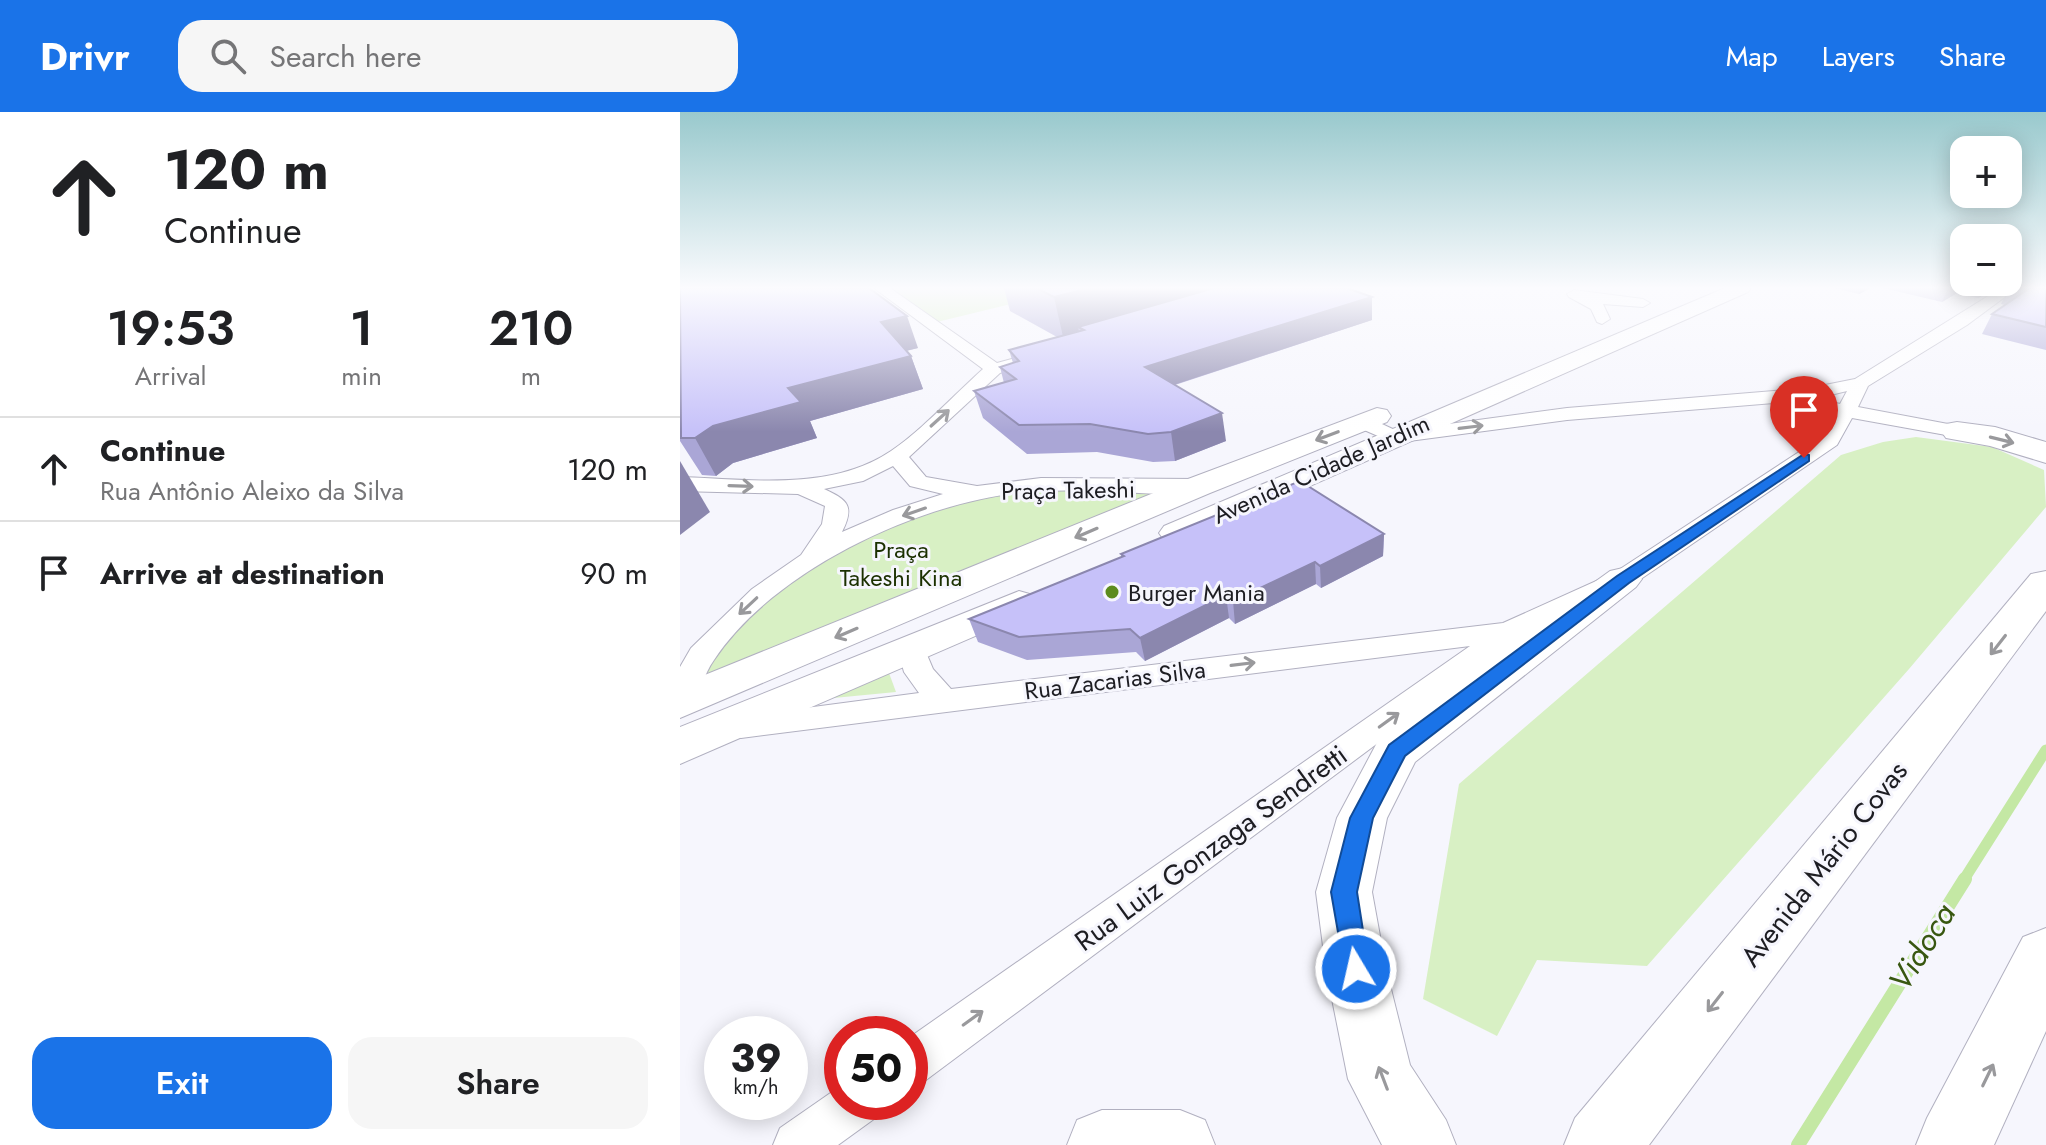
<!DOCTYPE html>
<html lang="en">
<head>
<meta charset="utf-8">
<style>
	body { margin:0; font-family:Jost,sans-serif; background:#f6f6f6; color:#202124; height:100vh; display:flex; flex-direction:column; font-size:30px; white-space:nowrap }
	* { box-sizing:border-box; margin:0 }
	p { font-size:26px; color:#757577 }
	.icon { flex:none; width:44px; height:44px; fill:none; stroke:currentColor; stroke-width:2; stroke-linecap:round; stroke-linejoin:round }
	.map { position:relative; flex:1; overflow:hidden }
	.sheet { display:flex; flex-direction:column; background:#fff; width:680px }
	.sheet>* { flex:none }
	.hud { background:#fff; color:#202124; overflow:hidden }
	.tools { position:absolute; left:1270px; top:24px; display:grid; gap:16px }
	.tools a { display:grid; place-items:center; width:72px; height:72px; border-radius:16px; background:#fff; box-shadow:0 4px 20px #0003; font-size:40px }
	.speed { position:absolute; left:24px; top:904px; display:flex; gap:16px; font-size:40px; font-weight:700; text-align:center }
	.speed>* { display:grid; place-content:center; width:104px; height:104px; border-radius:50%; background:#fff; box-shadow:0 4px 20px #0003; line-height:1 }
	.speed small { font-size:20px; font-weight:400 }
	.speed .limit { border:12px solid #d22; background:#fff; color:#111 }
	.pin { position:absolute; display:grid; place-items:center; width:68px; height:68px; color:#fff; margin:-82px -34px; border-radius:50% 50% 50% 0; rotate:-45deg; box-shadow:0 0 8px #0007 }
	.pin .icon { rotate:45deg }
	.me { position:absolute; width:88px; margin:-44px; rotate:351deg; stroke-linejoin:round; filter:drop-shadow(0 0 6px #0008) }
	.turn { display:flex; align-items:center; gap:28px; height:168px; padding:0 32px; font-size:36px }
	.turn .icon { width:104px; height:104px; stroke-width:2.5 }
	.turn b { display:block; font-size:56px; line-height:68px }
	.eta { display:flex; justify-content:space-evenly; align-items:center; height:136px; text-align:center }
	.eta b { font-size:48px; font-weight:600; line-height:56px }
	.action { display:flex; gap:16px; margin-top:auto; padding:16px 32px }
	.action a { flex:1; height:92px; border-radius:24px; background:#1a73e8; color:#fff; font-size:32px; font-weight:600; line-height:92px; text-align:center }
	.action a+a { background:#f6f6f6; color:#202124 }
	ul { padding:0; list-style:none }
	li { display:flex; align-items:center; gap:24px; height:104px; padding:0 32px; border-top:2px solid #e0e0e0 }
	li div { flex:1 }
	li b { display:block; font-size:30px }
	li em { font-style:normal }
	header { display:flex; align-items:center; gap:48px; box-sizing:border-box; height:112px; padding:0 40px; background:#1a73e8; color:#fff }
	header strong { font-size:38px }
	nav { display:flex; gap:44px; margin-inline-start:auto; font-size:28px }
	.search { width:560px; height:72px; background:#f6f6f6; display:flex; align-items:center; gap:20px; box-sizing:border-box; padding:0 28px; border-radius:24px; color:#757577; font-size:30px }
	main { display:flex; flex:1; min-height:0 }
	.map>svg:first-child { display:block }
</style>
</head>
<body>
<header>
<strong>Drivr</strong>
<div class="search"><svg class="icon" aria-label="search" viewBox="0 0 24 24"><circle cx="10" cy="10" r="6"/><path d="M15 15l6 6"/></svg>Search here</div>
<nav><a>Map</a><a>Layers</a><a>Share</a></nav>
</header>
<main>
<section class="sheet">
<div class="hud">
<div class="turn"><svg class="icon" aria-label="ahead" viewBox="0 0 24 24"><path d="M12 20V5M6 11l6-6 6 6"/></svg><div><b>120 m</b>Continue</div></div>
</div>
<div class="eta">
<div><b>19:53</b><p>Arrival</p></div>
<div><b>1</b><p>min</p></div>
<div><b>210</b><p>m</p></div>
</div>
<ul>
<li><svg class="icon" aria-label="ahead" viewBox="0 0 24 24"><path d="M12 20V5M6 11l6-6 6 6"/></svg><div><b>Continue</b><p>Rua Antônio Aleixo da Silva</p></div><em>120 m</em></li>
<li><svg class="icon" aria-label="arrive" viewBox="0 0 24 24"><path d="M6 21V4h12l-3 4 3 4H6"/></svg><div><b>Arrive at destination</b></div><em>90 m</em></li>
</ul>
<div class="action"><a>Exit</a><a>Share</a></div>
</section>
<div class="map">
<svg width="1366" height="1033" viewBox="0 0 1366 1033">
	<rect width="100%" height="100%" fill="#f6f6fd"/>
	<g fill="#d8f0c4">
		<polygon points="208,176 397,176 257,210"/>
		<polygon points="1236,325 1312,335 1364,358 1366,395 1229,557 967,854 857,848 817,924 743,887 779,672 1161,343 1203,330"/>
		<polygon points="519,374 0,590 34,527 173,424 309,379"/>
		<polygon points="206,553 216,580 133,588"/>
	</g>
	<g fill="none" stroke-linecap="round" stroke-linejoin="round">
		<polyline stroke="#c4e8a4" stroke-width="11" points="1283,769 1366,638"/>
		<polyline stroke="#c4e8a4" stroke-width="14" points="1118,1033 1285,767"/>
		<g stroke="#b1b0c0" stroke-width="2">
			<g id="minor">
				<path d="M194 176H210L317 251 357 240 366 245 363 249 320 261 229 345 246 365 297 374 361 366 519 367 530 374 519 381 496 382C444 382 390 375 337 381 234 393 93 459 34 548 23 563 20 582 11 598L0 601V555L11 536 72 477 121 443 142 412 145 394 118 382 0 379V365C69 367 150 380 211 339 241 319 275 282 303 257ZM213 354 230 374 263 382 213 398 162 420C175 394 168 388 144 377L183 369Z"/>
				<polygon points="1321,176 1337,176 1287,213 1188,274 1178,295 1284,315 1287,319 1284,323 1277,325 1172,306 1157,333 952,473 840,525 246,968 230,975 230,925 790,534 61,626 50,622 45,614 50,606 239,581 224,560 218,538 222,531 232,528 242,531 253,557 271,577 823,511 934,461 1142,325 1155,302 1142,296 1152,290 1160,292 1167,279 1130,288 887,308 714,331 675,314 672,310 675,306 689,306 717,319 887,296 1130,276 1175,267"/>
				<polygon points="894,178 963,187 970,191 963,195 923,192 930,207 922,212 917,210 911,197 889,185 887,182"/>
				<polygon points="162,973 162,990 201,990 194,1007 158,1033 93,1033 100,1016"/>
			</g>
		</g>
		<g stroke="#b1b0c0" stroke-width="2">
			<g id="secondary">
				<polygon points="1045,176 1071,176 1068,180 508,428 496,431 484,428 479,421 484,414"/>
				<polygon points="697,296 707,298 711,304 707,310 530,381 0,606 0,573 508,367"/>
				<polygon points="943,456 956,459 962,467 956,475 735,650 707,706 692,780 706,857 730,953 766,1008 776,1033 702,1033 668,967 646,857 636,780 657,706 700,625 930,459"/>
				<polygon points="339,479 353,483 358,491 353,499 0,652 0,615"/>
				<polygon points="422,998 500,998 525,1008 535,1033 387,1033 397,1008"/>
			</g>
		</g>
		<g stroke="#b1b0c0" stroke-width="2">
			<g id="motorway">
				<polygon points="1277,310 1315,315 1366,330 1366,351 1310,334 1266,326 1261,319 1266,312"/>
				<polygon points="1366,459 1366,499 969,1033 884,1033 895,1006 1351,462"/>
				<polygon points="1366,816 1366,919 1314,1033 1236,1033 1247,1006 1343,825"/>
			</g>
		</g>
		<use href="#minor" fill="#fff" fill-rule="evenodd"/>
		<use href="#secondary" fill="#fff" fill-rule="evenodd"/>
		<use href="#motorway" fill="#fff" fill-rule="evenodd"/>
	</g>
	<g fill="#aaa6d6">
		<polygon points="0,176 238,236 226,239 231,244 243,277 130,309 137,326 53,351 36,364 22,363 0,329"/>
		<polygon points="324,176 667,176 692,185 692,208 495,273 546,329 495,349 473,350 417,340 347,342 303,306 294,279 324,271 320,255 333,251 329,238 377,225 330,199"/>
		<polygon points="1154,176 1191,176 1179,182"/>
		<polygon points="1203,176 1316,176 1298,186 1277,181 1262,190"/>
		<polygon points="1329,176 1366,176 1366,238 1302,222 1312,202 1325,193 1321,192"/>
		<polygon points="704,422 703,444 641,476 636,472 555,512 549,506 465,549 456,540 347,548 298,530 289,507 441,445 441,442"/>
	</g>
	<g fill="#8b87ae">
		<polygon points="410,176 575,176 404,218 398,215 400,225 384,229 374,185"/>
		<polygon points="1181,176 1191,176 1179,182"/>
		<polygon points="1268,176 1279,176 1277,181 1262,190"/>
		<polygon points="1304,176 1316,176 1298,186"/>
		<polygon points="692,185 692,208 469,281 465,255"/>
		<polygon points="227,204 238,236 213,242 201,210"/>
		<polygon points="231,244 243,277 130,309 137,326 53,351 36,364 15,326 33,314 108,276"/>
		<polygon points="542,301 546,329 495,349 491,320"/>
		<polygon points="0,349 30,400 0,423"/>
		<polygon points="704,422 703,444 641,476 640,454"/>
		<polygon points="635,450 636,472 555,512 553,489"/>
		<polygon points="546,483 549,506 465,549 460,526"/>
	</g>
	<g fill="#c6c1f9" stroke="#8b87ae" stroke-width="2">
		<polygon points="0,176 189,176 227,204 201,210 231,244 108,276 121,290 33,314 15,326 1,326"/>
		<polygon points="356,176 410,176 374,185"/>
		<polygon points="534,176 667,176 692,185 465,255 542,301 491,320 468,322 410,312 339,313 294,279 336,267 320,255 339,249 329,238 404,218 398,215"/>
		<polygon points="1342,176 1366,176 1366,215 1312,202 1348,177"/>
		<polygon points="620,369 704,422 640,454 635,450 553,489 546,483 460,526 450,517 339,525 289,507 444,444 441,442"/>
	</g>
	<defs><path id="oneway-shaft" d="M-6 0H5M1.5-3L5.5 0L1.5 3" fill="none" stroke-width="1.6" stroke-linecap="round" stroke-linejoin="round" transform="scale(2)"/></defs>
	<g stroke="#99999c">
		<use href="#oneway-shaft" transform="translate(260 306) rotate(-42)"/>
		<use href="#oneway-shaft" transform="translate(791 315) rotate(-7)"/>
		<use href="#oneway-shaft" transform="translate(647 324) rotate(159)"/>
		<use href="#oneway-shaft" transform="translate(1322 328) rotate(14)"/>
		<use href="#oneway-shaft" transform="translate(61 374) rotate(2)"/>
		<use href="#oneway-shaft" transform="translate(234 400) rotate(161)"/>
		<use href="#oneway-shaft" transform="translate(406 421) rotate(157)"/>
		<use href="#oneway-shaft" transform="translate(68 494) rotate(137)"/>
		<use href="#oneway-shaft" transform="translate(166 521) rotate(157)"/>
		<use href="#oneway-shaft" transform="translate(1318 533) rotate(128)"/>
		<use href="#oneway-shaft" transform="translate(563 552) rotate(-7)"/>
		<use href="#oneway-shaft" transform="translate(709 608) rotate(-36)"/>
		<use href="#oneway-shaft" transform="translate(1035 890) rotate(128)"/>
		<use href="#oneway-shaft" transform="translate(293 906) rotate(-36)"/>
		<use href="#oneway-shaft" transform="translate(1308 963) rotate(-64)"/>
		<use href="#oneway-shaft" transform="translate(703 966) rotate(-111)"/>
	</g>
	<linearGradient id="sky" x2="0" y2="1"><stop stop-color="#99c9cd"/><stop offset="0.55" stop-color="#fbfbfe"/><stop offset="1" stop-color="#fbfbfe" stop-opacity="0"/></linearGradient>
	<rect width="1366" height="320" fill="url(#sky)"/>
	<polygon fill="#1a73e8" stroke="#114b97" stroke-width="2" points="1124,342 1129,343 1129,349 949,471 725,644 693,706 677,780 689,857 685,866 676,870 666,866 651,780 670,706 709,633 937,464"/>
	<circle fill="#5c8b1e" stroke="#f6f6fd" stroke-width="3" cx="432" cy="480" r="8"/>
	<g text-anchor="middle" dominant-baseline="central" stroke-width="6" stroke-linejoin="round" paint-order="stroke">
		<g font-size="24" fill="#1d1d22" stroke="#f6f6fd">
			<text transform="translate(641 357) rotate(-24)">Avenida Cidade Jardim</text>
			<text transform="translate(388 378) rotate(-1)">Praça Takeshi</text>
			<text transform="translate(435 568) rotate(-7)">Rua Zacarias Silva</text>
		</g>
		<g font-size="24" fill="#1b3000" stroke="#f6f6fd">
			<text x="221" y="437">Praça<tspan x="221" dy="28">Takeshi Kina</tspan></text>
		</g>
		<g font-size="24" fill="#1d1d22" stroke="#f6f6fd" text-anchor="start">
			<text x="448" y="480">Burger Mania</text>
		</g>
		<g font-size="28" fill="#1d1d22" stroke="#f6f6fd">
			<text transform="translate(531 736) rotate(-36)">Rua Luiz Gonzaga Sendretti</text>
			<text transform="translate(1144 752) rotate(-52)">Avenida Mário Covas</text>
		</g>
		<g font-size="32" font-style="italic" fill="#385710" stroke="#f6f6fd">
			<text transform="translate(1242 835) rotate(-58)">Vidoca</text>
		</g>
	</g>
</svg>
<div class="tools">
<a>+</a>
<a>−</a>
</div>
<div class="speed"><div>39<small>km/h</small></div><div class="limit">50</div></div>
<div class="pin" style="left:1124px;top:346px;background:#d93025"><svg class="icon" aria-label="arrive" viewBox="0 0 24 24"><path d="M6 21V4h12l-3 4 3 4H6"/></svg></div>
<svg class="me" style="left:676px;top:857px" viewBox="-20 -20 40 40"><circle r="17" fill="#1a73e8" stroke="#fff" stroke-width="3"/><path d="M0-11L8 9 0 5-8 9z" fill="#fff"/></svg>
</div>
</main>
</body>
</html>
